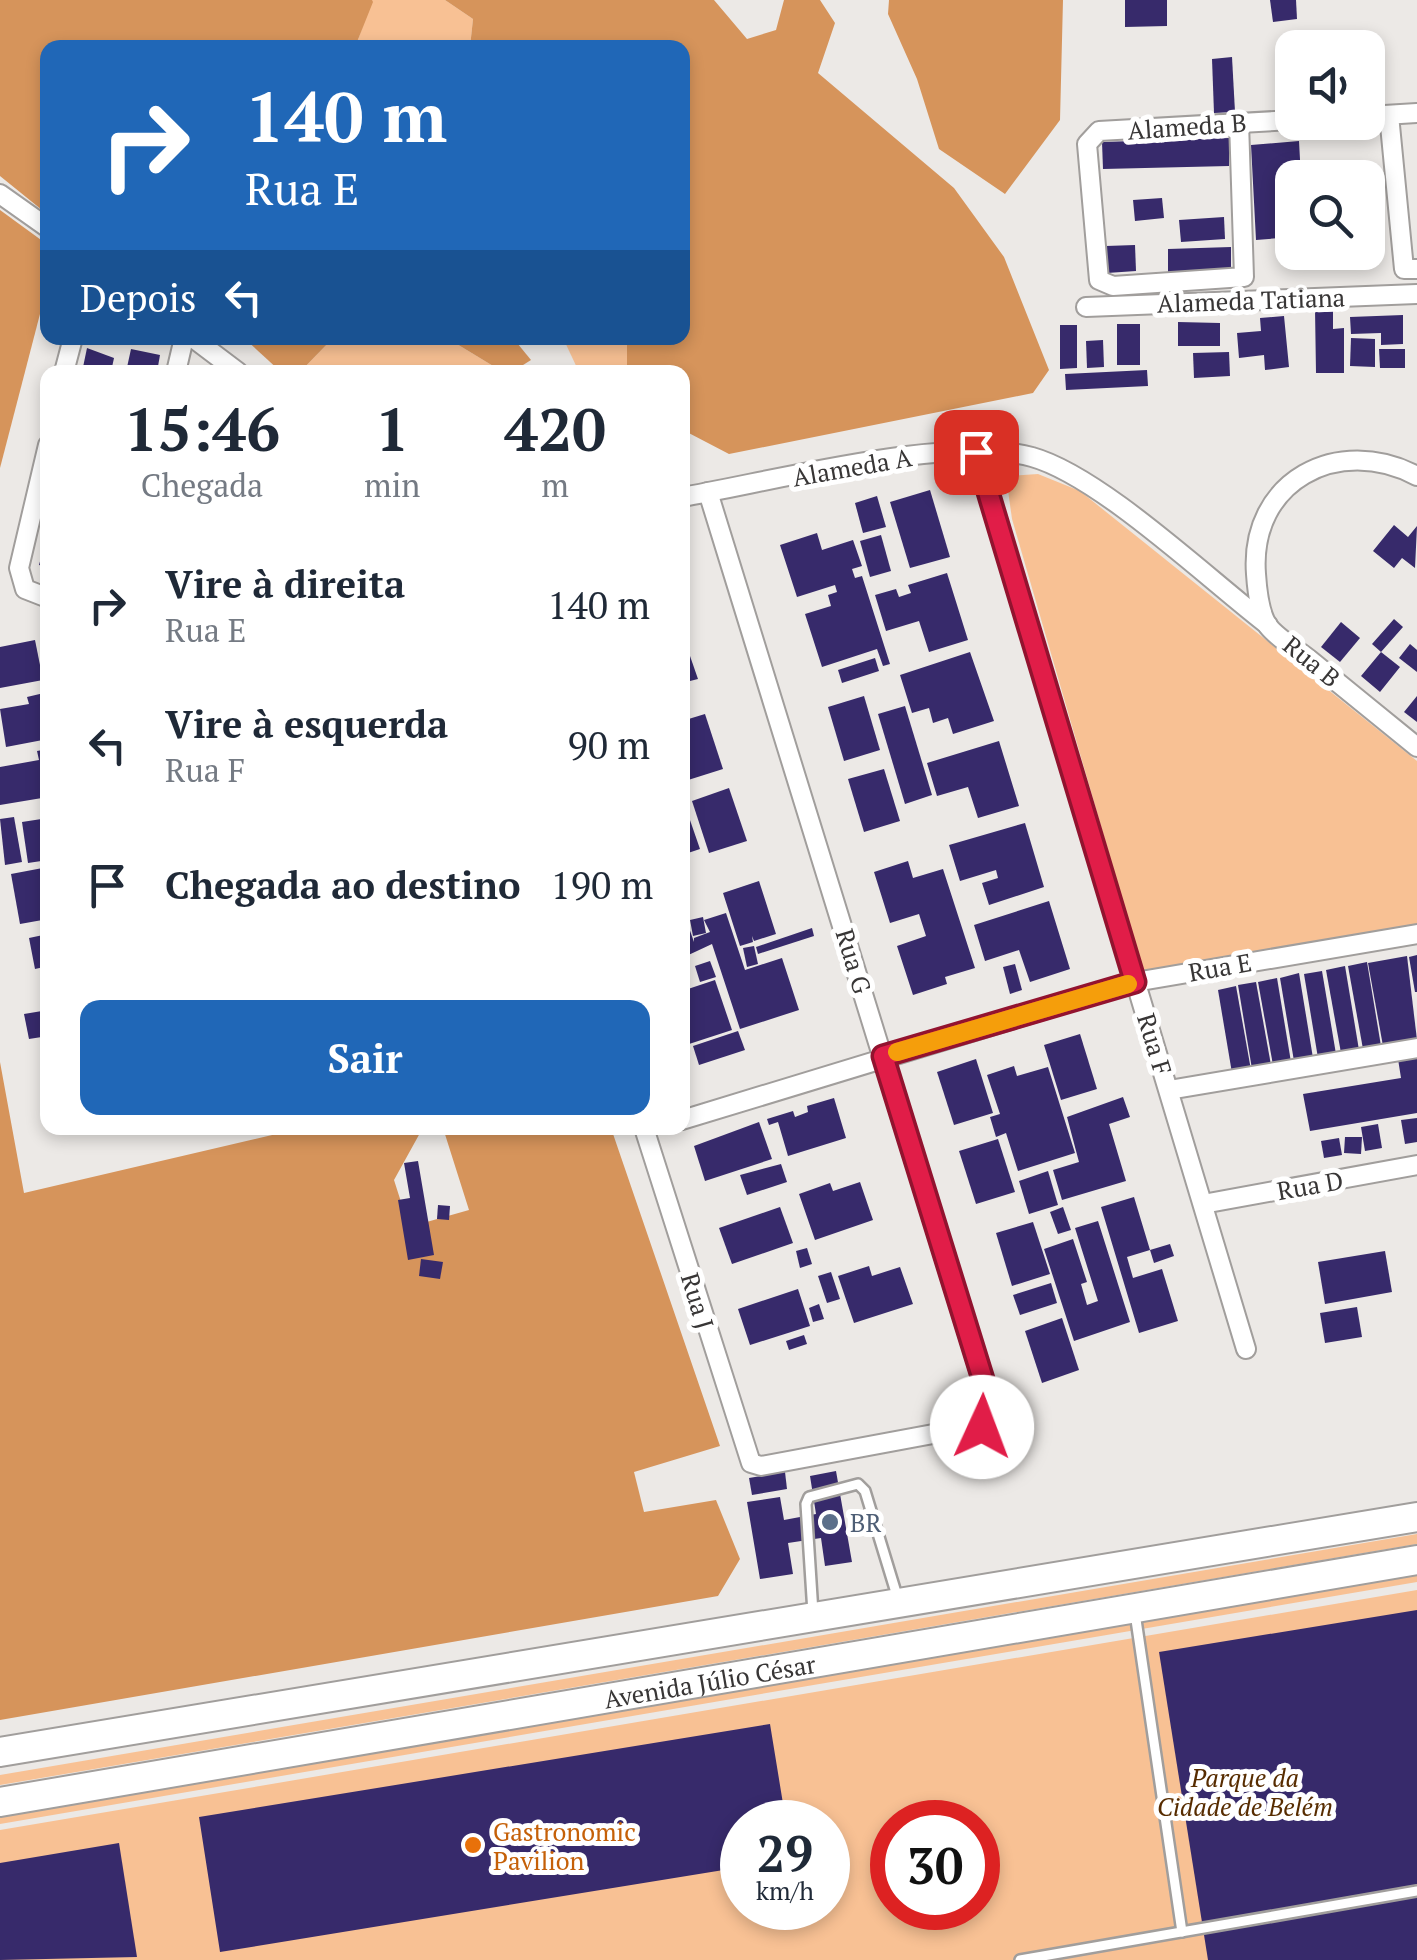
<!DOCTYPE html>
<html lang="pt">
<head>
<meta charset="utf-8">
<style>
	body { margin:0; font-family:"PT Serif",serif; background:#f6f6f7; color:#1f2937; height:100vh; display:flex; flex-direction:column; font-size:38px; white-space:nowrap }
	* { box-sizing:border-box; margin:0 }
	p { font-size:32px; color:#747a83 }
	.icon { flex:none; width:55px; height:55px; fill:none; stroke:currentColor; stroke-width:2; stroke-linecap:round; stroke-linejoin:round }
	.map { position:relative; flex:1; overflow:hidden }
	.details { position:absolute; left:40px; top:365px; width:650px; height:770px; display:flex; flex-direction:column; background:#fff; border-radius:20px; box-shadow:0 5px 15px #0003 }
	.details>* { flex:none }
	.guide { position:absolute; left:40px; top:40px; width:650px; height:305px; border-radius:20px; box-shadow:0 5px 15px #0003; background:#2067b7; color:#fff; overflow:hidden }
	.buttons { position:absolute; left:1275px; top:30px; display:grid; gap:20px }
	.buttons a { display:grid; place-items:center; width:110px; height:110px; border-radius:20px; background:#fff; box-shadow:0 5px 15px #0003; font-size:50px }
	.speed { position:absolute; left:720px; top:1800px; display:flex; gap:20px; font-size:50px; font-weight:700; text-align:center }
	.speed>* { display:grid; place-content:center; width:130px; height:130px; border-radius:50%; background:#fff; box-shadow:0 5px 15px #0003; line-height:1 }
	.speed small { font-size:25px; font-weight:400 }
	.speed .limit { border:15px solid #d22; background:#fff; color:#111 }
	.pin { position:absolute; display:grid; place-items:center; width:85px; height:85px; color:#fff; margin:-42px; border-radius:20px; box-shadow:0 5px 15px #0006 }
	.me { position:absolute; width:110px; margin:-55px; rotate:2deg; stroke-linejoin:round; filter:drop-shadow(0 0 8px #0008) }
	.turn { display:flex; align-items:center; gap:35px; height:210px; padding:0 40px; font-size:45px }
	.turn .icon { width:130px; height:130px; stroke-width:2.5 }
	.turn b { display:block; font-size:70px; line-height:85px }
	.then { display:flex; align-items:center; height:95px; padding:0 40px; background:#0003; gap:20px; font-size:38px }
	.eta { display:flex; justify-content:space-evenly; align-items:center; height:170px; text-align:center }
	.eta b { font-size:60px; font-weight:700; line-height:70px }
	.button { display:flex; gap:20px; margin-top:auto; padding:20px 40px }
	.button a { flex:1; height:115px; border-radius:20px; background:#2067b7; color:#fff; font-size:40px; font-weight:700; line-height:115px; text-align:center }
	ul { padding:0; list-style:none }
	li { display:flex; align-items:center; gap:30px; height:140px; padding:0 40px }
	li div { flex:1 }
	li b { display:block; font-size:38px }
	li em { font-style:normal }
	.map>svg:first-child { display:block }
</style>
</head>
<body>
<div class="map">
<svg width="1417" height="1960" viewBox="0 0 1417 1960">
	<rect width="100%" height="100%" fill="#ece9e6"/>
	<g fill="#f8c194" fill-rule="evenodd">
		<polygon points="372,0 445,0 473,19 470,47 355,48"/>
		<polygon points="333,338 447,338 503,372 300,372"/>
		<polygon points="563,338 627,338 627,372 579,372"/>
		<polygon points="1038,474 1080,491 1417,761 1417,925 1143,971 1012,519 1006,476"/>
		<polygon points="1417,1534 1417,1544 0,1785 0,1775"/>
		<polygon points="1417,1575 1417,1582 0,1824 0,1816"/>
		<path d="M1417 1590V1960H0V1830ZM742 1822H828V1908H742ZM892 1822H978V1908H892Z"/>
	</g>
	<g fill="#d6945b">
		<polygon points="0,0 372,0 373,2 355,47 48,48 47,214 0,176"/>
		<polygon points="445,0 714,0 747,39 776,30 784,0 820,0 835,23 818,73 954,188 1004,257 1049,370 1033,393 729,454 683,430 682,372 627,372 627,338 682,338 682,48 470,47 473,19"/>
		<polygon points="889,0 1063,0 1060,120 1005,194 939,149 917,79 888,14"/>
		<polygon points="0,210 48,245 47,287 0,468"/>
		<polygon points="244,338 333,338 300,372 281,372"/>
		<polygon points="447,338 513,338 531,360 512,372 503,372"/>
		<polygon points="0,1062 24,1193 302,1128 418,1128 420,1133 394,1180 409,1227 469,1210 443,1128 611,1128 720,1446 634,1472 644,1512 716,1500 740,1559 718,1596 0,1720"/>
	</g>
	<g fill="#372a6b">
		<polygon points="1125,0 1167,0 1167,26 1125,27"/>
		<polygon points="1270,0 1296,0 1297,19 1273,22"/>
		<polygon points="1340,30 1341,47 1298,48 1297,33"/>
		<polygon points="1232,57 1235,112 1214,113 1212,59"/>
		<polygon points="1229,138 1229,166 1103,169 1102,142"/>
		<polygon points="1299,141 1301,178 1292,178 1292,237 1256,240 1251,145"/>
		<polygon points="1162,198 1164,218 1135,221 1133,200"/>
		<polygon points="1224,217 1225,239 1181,242 1179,220"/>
		<polygon points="1135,245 1136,271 1107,273 1106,246"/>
		<polygon points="1231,247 1231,271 1168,272 1168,249"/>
		<polygon points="1315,309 1333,309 1333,329 1344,328 1344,373 1316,373"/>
		<polygon points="1403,315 1403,344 1381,345 1381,333 1351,334 1350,317"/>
		<polygon points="1284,316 1289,367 1265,370 1264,355 1239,358 1237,333 1261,331 1260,318"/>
		<polygon points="1178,322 1220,323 1220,346 1178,346"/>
		<rect x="1117" y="324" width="23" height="41"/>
		<polygon points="1060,325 1077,325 1077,368 1060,369"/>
		<polygon points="1351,338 1375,339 1375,367 1350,366"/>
		<polygon points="1103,340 1104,367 1087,368 1086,341"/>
		<polygon points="87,348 114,358 111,372 82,372"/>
		<polygon points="131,349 160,355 157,372 126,372"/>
		<polygon points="1379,349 1405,349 1405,368 1380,368"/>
		<polygon points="1229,352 1230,376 1194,378 1193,353"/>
		<polygon points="1147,370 1148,386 1066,390 1065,374"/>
		<polygon points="930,490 950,557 910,568 890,502"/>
		<polygon points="877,496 886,527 863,533 855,503"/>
		<polygon points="1394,525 1408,537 1417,526 1415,568 1402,558 1394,568 1373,551"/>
		<polygon points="817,533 822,550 853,540 862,566 852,569 855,578 862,576 890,664 883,666 877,649 822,667 805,614 831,606 828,595 837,592 835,585 797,597 780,545"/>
		<polygon points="48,534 48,567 39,565"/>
		<polygon points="881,535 891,571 870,577 860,541"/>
		<polygon points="947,573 968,640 929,652 919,621 886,631 875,595 896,589 899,597 911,593 908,585"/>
		<polygon points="1394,619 1403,627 1381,652 1400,667 1380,692 1361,676 1381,652 1372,644"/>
		<polygon points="1341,622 1360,638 1340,662 1321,647"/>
		<polygon points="682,633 698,679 682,683"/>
		<polygon points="35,640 43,680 0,688 0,647"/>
		<polygon points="1410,644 1417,650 1417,672 1399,658"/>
		<polygon points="970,652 994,721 953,734 948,718 933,723 929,708 912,713 900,675"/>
		<polygon points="875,658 879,671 842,683 838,670"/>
		<polygon points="44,693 48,739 6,747 0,709 29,704 27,697"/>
		<polygon points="864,696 880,750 844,761 828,707"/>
		<polygon points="1417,696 1417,722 1404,712"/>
		<polygon points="905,706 932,795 905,804 878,714"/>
		<polygon points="705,714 723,769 685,781 682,721"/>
		<polygon points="999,741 1019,806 978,818 968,787 937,796 927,763"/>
		<polygon points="48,749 48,797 0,805 0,767 39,760 37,751"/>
		<polygon points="884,769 900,821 864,832 848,779"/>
		<polygon points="729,788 747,841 709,853 692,801"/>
		<polygon points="682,797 700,849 682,855"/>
		<polygon points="14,817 22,862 5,865 0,819"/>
		<polygon points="48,818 48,860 28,863 22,822"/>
		<polygon points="1025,823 1044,887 989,905 982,883 998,878 996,870 960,881 949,845"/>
		<polygon points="908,861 913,878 943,869 975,968 945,977 947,984 913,995 897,946 926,936 919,914 890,923 874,872"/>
		<polygon points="48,867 48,919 20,924 11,874"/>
		<polygon points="759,881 776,934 754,941 752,936 753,942 740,946 723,893"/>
		<polygon points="1049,901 1070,969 1030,982 1019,950 985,961 974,925"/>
		<polygon points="682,908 694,942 694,938 710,932 704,920 726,913 745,970 782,958 799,1010 740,1029 712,944 682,958"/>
		<polygon points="703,917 706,933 693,936 690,920"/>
		<polygon points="812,928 814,936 758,954 756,947"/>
		<polygon points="48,934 48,974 46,974 44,967 35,969 29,938"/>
		<polygon points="754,946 758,964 747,967 743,948"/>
		<polygon points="1417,955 1417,992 1415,992 1409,957"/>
		<polygon points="1407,956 1417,1040 1383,1046 1368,963"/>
		<polygon points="710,961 716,977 700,982 695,966"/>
		<polygon points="1367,962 1381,1046 1363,1049 1348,966"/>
		<polygon points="1015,964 1022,990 1010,994 1003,967"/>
		<polygon points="1345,966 1359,1050 1341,1053 1326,970"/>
		<polygon points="1322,971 1336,1054 1318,1058 1304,974"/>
		<polygon points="1299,973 1313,1058 1294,1061 1280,978"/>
		<polygon points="1277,978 1291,1062 1273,1065 1258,982"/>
		<polygon points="715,980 732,1030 686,1045 682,991"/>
		<polygon points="1256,982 1271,1065 1252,1069 1238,985"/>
		<polygon points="1236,986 1251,1070 1232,1073 1218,990"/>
		<polygon points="48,1010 48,1036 29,1039 24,1014"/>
		<polygon points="738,1031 745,1050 699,1065 693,1046"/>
		<polygon points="1080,1034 1097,1089 1061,1100 1044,1045"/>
		<polygon points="1417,1056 1417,1113 1310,1131 1303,1094 1401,1078 1398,1059"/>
		<polygon points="976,1059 993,1113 954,1125 937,1072"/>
		<polygon points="1014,1066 1017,1076 1048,1067 1075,1153 1018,1171 1006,1133 996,1137 990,1117 1000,1114 987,1075"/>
		<polygon points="1123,1097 1130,1117 1109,1124 1126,1181 1062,1200 1053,1170 1079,1162 1067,1117"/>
		<polygon points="834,1098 846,1138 788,1156 778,1122 769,1125 767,1119 793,1111 795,1117 808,1112 807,1106"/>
		<polygon points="1417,1118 1417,1142 1405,1144 1401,1120"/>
		<polygon points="759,1122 772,1159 705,1181 694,1146"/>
		<polygon points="1378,1124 1382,1148 1365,1151 1361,1127"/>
		<polygon points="1345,1137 1362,1137 1361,1154 1344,1153"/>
		<polygon points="1339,1138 1342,1155 1324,1158 1321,1141"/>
		<polygon points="998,1139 1015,1192 976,1204 959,1151"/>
		<polygon points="418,1161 434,1255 408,1260 398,1200 410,1198 404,1163"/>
		<polygon points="781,1164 787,1182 747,1195 740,1175"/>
		<polygon points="1048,1171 1058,1205 1029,1214 1019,1181"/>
		<polygon points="860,1182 873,1220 815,1240 799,1194 830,1183 833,1191"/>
		<polygon points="1134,1197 1150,1250 1127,1257 1133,1278 1162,1269 1178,1321 1139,1333 1101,1207"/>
		<polygon points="438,1205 450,1206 449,1220 437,1219"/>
		<polygon points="780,1207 793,1243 732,1264 719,1228"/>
		<polygon points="1063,1207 1071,1230 1058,1234 1050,1212"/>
		<polygon points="1098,1221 1130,1322 1074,1341 1044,1249 1073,1239 1087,1282 1081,1284 1087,1305 1098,1301 1075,1228"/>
		<polygon points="1033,1222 1050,1274 1012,1286 996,1233"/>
		<polygon points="1170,1244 1174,1256 1154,1263 1150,1250"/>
		<polygon points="807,1248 812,1264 800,1268 796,1251"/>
		<polygon points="1385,1251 1392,1292 1325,1304 1318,1262"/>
		<polygon points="421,1259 443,1262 440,1279 419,1276"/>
		<polygon points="869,1266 872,1276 900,1267 913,1304 854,1323 838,1276"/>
		<polygon points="831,1272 840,1299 827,1303 818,1276"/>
		<polygon points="1051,1283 1057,1303 1020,1315 1013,1295"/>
		<polygon points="798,1289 810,1326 750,1345 738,1309"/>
		<polygon points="819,1304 824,1319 813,1322 809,1308"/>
		<polygon points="1357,1307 1362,1337 1325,1343 1320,1313"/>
		<polygon points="1062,1318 1079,1370 1042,1383 1025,1331"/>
		<polygon points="804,1335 807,1344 789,1350 786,1341"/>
		<polygon points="836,1471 852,1562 825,1566 821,1538 788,1543 793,1574 760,1579 747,1502 780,1497 784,1520 816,1514 810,1476"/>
		<polygon points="785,1472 787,1489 752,1495 749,1478"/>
		<polygon points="1417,1610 1417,1960 1208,1960 1159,1652"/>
		<polygon points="770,1724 786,1822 742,1822 742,1867 220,1952 199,1817"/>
		<polygon points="119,1843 137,1957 0,1960 0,1863"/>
	</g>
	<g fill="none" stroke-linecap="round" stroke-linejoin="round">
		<g stroke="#a19e9c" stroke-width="14">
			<g id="service">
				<polyline points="813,1613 806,1504 809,1497 858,1484 865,1491 898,1599"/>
				<polyline points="1135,1613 1182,1932"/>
				<polyline points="1020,1960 1417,1891"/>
			</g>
		</g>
		<g stroke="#a19e9c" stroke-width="22">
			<g id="minor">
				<polyline points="1389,115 1404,269 1417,269"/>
				<polyline points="1368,116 1417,113"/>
				<polyline points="1239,122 1244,277 1113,286 1099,280 1087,144 1099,131 1292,120"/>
				<polyline points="0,194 48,228"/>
				<polyline points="1086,307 1417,294"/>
				<polyline points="193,338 238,372"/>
				<polyline points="64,372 73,338"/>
				<polyline points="176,372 184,338"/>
				<polyline points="48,445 19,568 25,589 48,598"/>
				<polyline points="976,452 1246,1349"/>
				<path d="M1417 476C1338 434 1249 481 1256 574 1257 589 1260 614 1268 626 1278 639 1298 650 1310 660 1346 689 1381 718 1417 747"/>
				<path d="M682 497C770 482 951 434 1032 457 1100 476 1208 579 1268 625"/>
				<polyline points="1169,1090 1417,1048"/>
				<polyline points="682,1120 1135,982 1417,934"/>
				<polyline points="644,1128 751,1463 761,1466 987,1424 989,1402 708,492"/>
				<polyline points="1203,1204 1417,1165"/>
			</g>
		</g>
		<g stroke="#a19e9c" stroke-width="32">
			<g id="primary">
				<polyline points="0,1752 1417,1517"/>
				<path id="s1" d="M0 1802 1417 1560"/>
			</g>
		</g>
		<use href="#service" stroke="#fff" stroke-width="9"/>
		<use href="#minor" stroke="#fff" stroke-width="18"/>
		<use href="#primary" stroke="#fff" stroke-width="28"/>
	</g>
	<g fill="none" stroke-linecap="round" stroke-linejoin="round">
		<g stroke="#92132f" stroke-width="25">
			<polyline id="route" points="976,452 1135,982 883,1056 990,1402 991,1417 982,1427"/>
		</g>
		<use href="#route" stroke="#e11d48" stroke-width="18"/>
		<polyline stroke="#f59e0b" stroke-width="18" points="897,1052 1128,984"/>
	</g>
	<circle fill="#5c6f8a" stroke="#fff" stroke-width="4" cx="830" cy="1522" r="10"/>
	<circle fill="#e8710a" stroke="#fff" stroke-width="4" cx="473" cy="1845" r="10"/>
	<g text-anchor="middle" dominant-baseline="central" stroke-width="10" stroke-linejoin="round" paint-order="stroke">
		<g font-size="25" fill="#383636" stroke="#fff">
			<text transform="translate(1187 126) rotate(-4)">Alameda B</text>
			<text transform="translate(1251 300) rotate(-2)">Alameda Tatiana</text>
			<text transform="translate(852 467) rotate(-10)">Alameda A</text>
			<text transform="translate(1312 661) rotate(39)">Rua B</text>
			<text transform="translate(854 961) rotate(73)">Rua G</text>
			<text transform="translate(1220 967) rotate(-10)">Rua E</text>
			<text transform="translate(1155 1044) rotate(73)">Rua F</text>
			<text transform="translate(1310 1185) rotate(-10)">Rua D</text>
			<text transform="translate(698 1301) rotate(73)">Rua J</text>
			<text stroke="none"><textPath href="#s1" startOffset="720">Avenida Júlio César</textPath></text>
		</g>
		<g font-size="25" fill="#4e5e75" stroke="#fff" text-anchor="start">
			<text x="850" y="1522">BR</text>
		</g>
		<g font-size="25" font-style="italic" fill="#572c00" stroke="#fff">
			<text x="1245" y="1777">Parque da<tspan x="1245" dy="29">Cidade de Belém</tspan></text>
		</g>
		<g font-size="25" fill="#c56008" stroke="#fff" text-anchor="start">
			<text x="493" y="1831">Gastronomic<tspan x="493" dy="29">Pavilion</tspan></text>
		</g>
	</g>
</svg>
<div class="buttons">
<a><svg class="icon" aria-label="sound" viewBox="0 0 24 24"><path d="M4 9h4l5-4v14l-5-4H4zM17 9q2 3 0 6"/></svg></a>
<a><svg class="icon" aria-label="search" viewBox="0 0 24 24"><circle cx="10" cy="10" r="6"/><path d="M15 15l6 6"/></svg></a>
</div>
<div class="speed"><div>29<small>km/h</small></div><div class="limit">30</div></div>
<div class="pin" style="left:976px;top:452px;background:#d93025"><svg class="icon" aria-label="arrive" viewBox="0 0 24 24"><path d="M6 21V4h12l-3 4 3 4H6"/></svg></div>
<svg class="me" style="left:982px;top:1427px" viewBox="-20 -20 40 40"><circle r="19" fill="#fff"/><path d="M0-13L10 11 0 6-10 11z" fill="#e11d48"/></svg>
<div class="guide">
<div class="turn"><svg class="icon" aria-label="right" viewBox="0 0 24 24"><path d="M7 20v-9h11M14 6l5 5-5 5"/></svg><div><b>140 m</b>Rua E</div></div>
<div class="then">Depois<svg class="icon" aria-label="left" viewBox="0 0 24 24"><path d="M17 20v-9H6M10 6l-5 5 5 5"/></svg></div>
</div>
<section class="details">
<div class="eta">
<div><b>15:46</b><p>Chegada</p></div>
<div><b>1</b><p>min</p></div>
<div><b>420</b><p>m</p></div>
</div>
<ul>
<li><svg class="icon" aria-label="right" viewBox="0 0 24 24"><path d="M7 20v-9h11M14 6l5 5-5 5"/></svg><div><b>Vire à direita</b><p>Rua E</p></div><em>140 m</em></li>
<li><svg class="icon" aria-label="left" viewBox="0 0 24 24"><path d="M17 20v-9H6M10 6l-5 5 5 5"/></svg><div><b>Vire à esquerda</b><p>Rua F</p></div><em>90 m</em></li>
<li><svg class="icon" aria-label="arrive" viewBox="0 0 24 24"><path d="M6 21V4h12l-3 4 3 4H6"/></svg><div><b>Chegada ao destino</b></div><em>190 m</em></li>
</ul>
<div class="button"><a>Sair</a></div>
</section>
</div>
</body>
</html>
